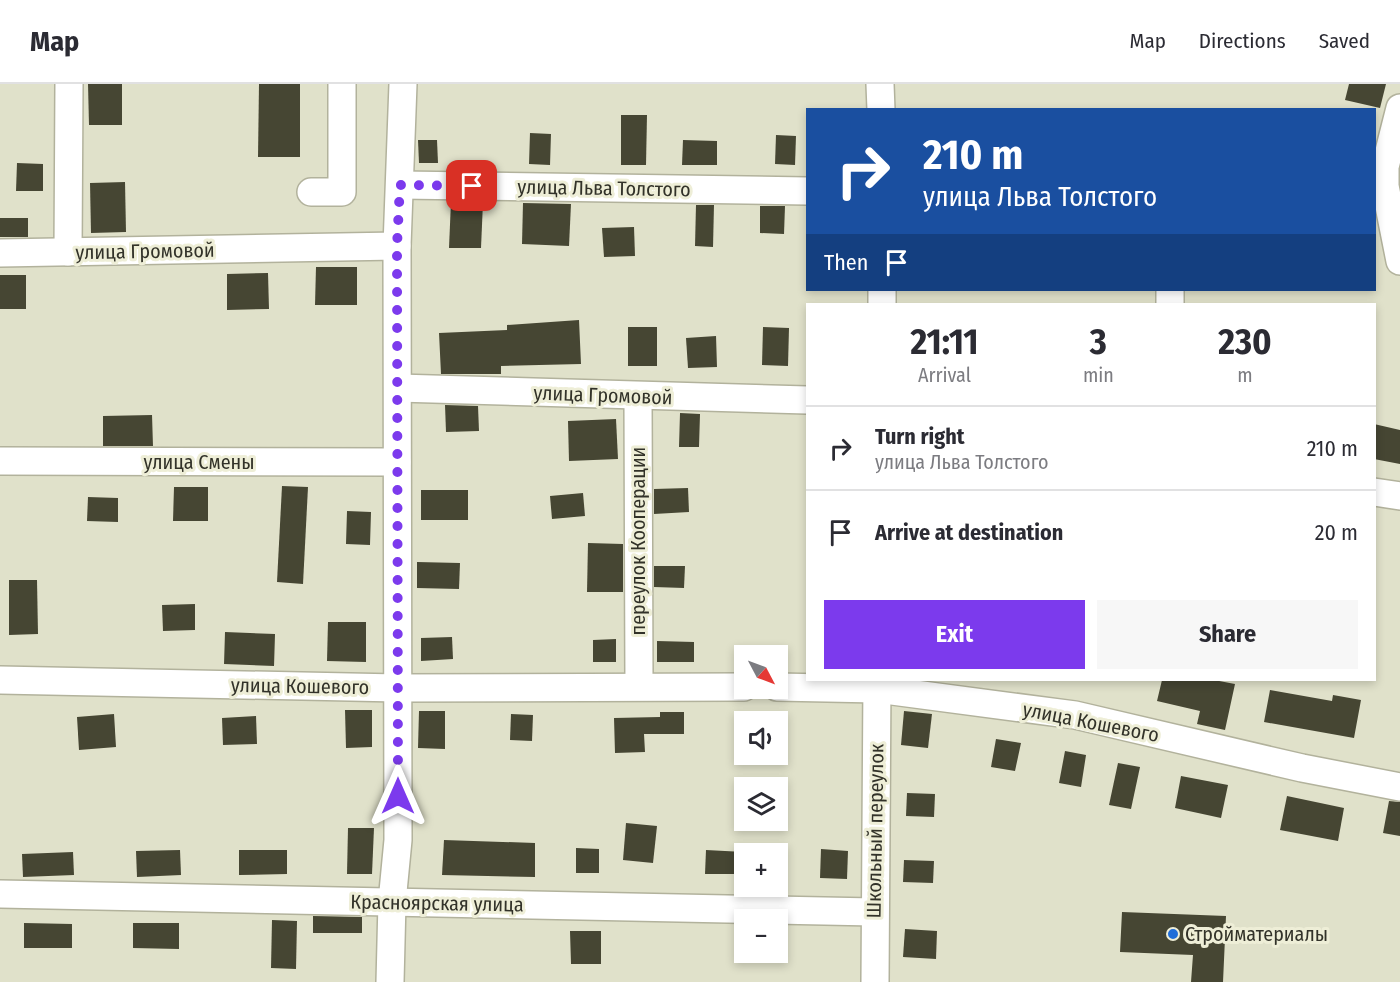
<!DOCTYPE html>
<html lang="en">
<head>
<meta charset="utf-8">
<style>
	body { margin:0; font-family:"Fira Sans Condensed",sans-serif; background:#f7f7f7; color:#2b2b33; height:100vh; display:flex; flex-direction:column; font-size:22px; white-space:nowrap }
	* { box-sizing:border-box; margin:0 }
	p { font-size:20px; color:#7c7c81 }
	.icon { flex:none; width:33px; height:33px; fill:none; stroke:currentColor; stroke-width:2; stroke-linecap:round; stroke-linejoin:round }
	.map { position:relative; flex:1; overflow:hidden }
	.panel { position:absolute; left:806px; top:219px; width:570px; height:378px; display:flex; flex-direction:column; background:#fff; border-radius:0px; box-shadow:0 3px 9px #0003 }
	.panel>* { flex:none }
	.guide { position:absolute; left:806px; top:24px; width:570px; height:183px; border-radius:0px; box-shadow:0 3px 9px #0003; background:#1a4fa0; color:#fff; overflow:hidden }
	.needle { width:39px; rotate:131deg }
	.tools { position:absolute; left:734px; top:561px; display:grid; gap:12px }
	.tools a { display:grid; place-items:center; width:54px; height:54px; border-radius:0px; background:#fff; box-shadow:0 3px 9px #0003; font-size:30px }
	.pin { position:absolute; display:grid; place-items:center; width:51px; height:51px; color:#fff; margin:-26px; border-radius:12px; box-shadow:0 3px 9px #0006 }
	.me { position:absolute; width:66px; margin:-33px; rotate:0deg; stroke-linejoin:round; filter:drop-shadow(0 0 4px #0008) }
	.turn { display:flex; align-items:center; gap:21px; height:126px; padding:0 18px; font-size:27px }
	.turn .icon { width:78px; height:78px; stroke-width:2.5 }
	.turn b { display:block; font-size:42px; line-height:51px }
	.then { display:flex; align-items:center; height:57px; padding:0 18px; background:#0003; gap:12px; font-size:22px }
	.eta { display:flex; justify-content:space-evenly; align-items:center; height:102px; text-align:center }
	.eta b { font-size:36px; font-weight:700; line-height:42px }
	.button { display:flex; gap:12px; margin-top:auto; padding:12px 18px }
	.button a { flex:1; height:69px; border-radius:0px; background:#7c3aed; color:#fff; font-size:24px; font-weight:700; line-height:69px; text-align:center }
	.button a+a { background:#f7f7f7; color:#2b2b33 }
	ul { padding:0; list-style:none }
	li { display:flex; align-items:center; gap:18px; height:84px; padding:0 18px; border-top:2px solid #e1e1e2 }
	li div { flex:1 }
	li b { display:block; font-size:22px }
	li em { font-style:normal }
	header { display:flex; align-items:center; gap:36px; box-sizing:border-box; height:84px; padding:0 30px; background:#fff; border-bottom:2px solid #e1e1e2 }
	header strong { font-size:28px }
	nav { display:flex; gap:33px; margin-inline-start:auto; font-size:21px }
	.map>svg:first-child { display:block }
</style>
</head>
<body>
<header>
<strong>Map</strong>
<nav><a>Map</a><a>Directions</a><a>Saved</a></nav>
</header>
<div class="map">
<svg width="1400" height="898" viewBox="0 0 1400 898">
	<rect width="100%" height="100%" fill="#e0e1ca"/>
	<g fill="#464633">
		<polygon points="88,0 122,0 122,41 89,41"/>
		<polygon points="259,0 300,0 300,73 258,73"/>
		<polygon points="1349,0 1386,0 1380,24 1345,16"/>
		<polygon points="621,31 647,31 646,81 621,81"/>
		<polygon points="530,49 551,50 550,81 529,80"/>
		<polygon points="776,51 796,52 795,81 775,80"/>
		<polygon points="418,56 437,56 438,79 419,79"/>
		<polygon points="683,56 717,57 717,81 682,81"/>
		<polygon points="17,79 43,80 43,107 16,107"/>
		<polygon points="125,98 126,148 91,149 90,99"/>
		<polygon points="451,117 483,118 481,164 449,164"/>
		<polygon points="523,119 571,120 569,162 522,160"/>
		<polygon points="696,121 714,121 713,163 695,162"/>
		<polygon points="760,122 785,122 784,150 760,149"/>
		<rect x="0" y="134" width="28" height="19"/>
		<polygon points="634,143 635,172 604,173 602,144"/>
		<polygon points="316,183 357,183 357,221 315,221"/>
		<polygon points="268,189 269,225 227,226 227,190"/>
		<rect x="0" y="191" width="26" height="34"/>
		<polygon points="579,236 581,280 501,282 501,290 441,290 439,249 507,246 507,241"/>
		<rect x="628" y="243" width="29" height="39"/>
		<polygon points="763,243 789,244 788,282 762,281"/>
		<polygon points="716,252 717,283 688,284 686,254"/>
		<polygon points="445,321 478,322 479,347 446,348"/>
		<polygon points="680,329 700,330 699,363 679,363"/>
		<polygon points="152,331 153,362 103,362 103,332"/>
		<polygon points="616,335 618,375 569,377 568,337"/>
		<polygon points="1374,340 1400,346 1400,380 1374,375"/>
		<polygon points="282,402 308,403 303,500 277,498"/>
		<polygon points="174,403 208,403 208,437 173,437"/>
		<polygon points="688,404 689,428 654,430 654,405"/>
		<rect x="421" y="406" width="47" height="30"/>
		<polygon points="583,409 585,432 552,435 550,412"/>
		<polygon points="88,413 118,414 118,438 87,437"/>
		<polygon points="347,427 371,428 370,461 346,460"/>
		<polygon points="588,459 623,460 623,508 587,508"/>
		<polygon points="417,478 460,479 459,505 417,504"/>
		<polygon points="654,482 685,482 684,504 654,503"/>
		<polygon points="9,496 37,496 38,550 9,551"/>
		<polygon points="195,520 195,546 163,547 162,521"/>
		<polygon points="328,538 366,538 366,578 327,577"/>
		<polygon points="225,548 275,550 274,582 224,580"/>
		<polygon points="452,553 453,575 421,577 421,554"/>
		<polygon points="616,555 616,578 593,578 593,556"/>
		<polygon points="657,557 694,558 694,578 657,578"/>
		<polygon points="1162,596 1214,596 1235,600 1225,646 1197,640 1200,627 1157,617"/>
		<polygon points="1270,606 1332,617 1333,611 1361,616 1354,654 1264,638"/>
		<polygon points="345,626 372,626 372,663 346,664"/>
		<polygon points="419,627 445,627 445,665 418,664"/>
		<polygon points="904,627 932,630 928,664 901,661"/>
		<polygon points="660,628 684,628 684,650 644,650 645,668 615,669 614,634 660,633"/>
		<polygon points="114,630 116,663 79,666 77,633"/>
		<polygon points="511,630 533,631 532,657 510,656"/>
		<polygon points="256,632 257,660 223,661 222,634"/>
		<polygon points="996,655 1021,659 1015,687 991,683"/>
		<polygon points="1065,667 1086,671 1081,703 1059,699"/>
		<polygon points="1118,679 1140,683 1131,725 1109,721"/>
		<polygon points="1181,692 1228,701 1221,734 1175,724"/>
		<polygon points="907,709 935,710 934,733 906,732"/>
		<polygon points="1287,712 1344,724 1338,757 1280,746"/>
		<polygon points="1389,717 1400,718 1400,752 1383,749"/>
		<polygon points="626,739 657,742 653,779 623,776"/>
		<polygon points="348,744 374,744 372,790 347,790"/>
		<polygon points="444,756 535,759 535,793 442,791"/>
		<polygon points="576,764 599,765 599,789 576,789"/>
		<polygon points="821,765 848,767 847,795 820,794"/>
		<polygon points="180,766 181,791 137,793 136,767"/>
		<polygon points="239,766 287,766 287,790 239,791"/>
		<polygon points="706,766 744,768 744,790 705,790"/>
		<polygon points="73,768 74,791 23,793 22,770"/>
		<polygon points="904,776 934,777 933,799 903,798"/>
		<polygon points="1122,828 1226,832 1223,898 1191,898 1193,871 1120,868"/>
		<polygon points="313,832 362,833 362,849 313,849"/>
		<polygon points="272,836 297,837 296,885 271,884"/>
		<polygon points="24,839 72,840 72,864 24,864"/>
		<polygon points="133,839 179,839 179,865 133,864"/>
		<polygon points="905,845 937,847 936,875 903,873"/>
		<polygon points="570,847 601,847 601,880 571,880"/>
	</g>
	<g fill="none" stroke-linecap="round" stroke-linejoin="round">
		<g stroke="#b2b29c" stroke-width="30">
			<g id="minor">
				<polyline points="880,0 881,26"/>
				<polyline points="1400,24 1385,83 1385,102 1400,177"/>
				<polyline points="400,101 807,107"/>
				<polyline points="311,108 342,108 342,0"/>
				<polyline points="68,168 69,0"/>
				<polyline points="0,169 397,162"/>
				<polyline points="882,220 882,206"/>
				<polyline points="1170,220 1170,206"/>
				<polyline points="398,304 807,316"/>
				<polyline points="638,313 639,601"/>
				<polyline points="0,377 397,378"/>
				<polyline points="1374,408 1400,412"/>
				<polyline points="0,596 398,604 744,603"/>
				<polyline points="777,603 877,605 1075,631 1302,684 1400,703"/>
				<polyline points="0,810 874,828"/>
				<polyline points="390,898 392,818 398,756 397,162 403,0"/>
				<polyline points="875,898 877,596"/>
			</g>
		</g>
		<use href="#minor" stroke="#fff" stroke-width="27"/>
	</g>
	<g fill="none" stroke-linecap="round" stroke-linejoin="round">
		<polyline stroke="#7c3aed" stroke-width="10" stroke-dasharray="0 18" points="398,712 397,162 400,101 472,102"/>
	</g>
	<circle fill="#206ed9" stroke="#eeeed7" stroke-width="2" cx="1173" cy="850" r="6"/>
	<g text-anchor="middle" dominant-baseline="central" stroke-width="6" stroke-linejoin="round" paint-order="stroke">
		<g font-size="20" fill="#323229" stroke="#eeeed7">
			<text transform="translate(604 104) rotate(1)">улица Льва Толстого</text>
			<text transform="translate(145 167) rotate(-1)">улица Громовой</text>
			<text transform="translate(603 311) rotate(2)">улица Громовой</text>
			<text x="199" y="378">улица Смены</text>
			<text transform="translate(638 457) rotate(-90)">переулок Кооперации</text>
			<text transform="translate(300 602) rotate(1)">улица Кошевого</text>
			<text transform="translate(1091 638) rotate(11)">улица Кошевого</text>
			<text transform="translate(875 747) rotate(-89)">Школьный переулок</text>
			<text transform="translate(437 819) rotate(1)">Красноярская улица</text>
		</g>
		<g font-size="20" fill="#323229" stroke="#eeeed7" text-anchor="start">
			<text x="1185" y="850">Стройматериалы</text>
		</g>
	</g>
</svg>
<div class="tools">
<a><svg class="needle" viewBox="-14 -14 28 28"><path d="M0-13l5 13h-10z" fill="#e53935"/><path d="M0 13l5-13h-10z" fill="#7c7c81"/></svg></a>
<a><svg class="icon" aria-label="sound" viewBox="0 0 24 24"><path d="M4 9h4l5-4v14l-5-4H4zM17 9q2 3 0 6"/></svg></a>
<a><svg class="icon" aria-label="layers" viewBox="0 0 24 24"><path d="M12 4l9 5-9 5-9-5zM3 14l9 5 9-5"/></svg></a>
<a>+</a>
<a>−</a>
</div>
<div class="pin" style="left:472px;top:102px;background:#d93025"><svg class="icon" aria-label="arrive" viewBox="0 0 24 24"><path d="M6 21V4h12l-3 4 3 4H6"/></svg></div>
<svg class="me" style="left:398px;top:712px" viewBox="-20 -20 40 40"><path d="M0-17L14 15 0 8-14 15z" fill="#7c3aed" stroke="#fff" stroke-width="4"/></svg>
<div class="guide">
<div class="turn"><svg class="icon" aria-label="right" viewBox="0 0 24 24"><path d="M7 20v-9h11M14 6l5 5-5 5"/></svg><div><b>210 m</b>улица Льва Толстого</div></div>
<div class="then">Then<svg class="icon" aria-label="arrive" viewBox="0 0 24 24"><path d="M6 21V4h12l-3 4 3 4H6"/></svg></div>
</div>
<section class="panel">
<div class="eta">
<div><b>21:11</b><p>Arrival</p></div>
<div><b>3</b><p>min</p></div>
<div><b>230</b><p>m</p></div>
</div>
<ul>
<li><svg class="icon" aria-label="right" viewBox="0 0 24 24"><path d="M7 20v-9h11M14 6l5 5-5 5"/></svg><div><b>Turn right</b><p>улица Льва Толстого</p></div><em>210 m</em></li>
<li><svg class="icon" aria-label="arrive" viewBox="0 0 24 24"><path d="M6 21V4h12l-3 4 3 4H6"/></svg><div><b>Arrive at destination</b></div><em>20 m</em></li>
</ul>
<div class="button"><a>Exit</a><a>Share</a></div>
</section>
</div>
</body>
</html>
